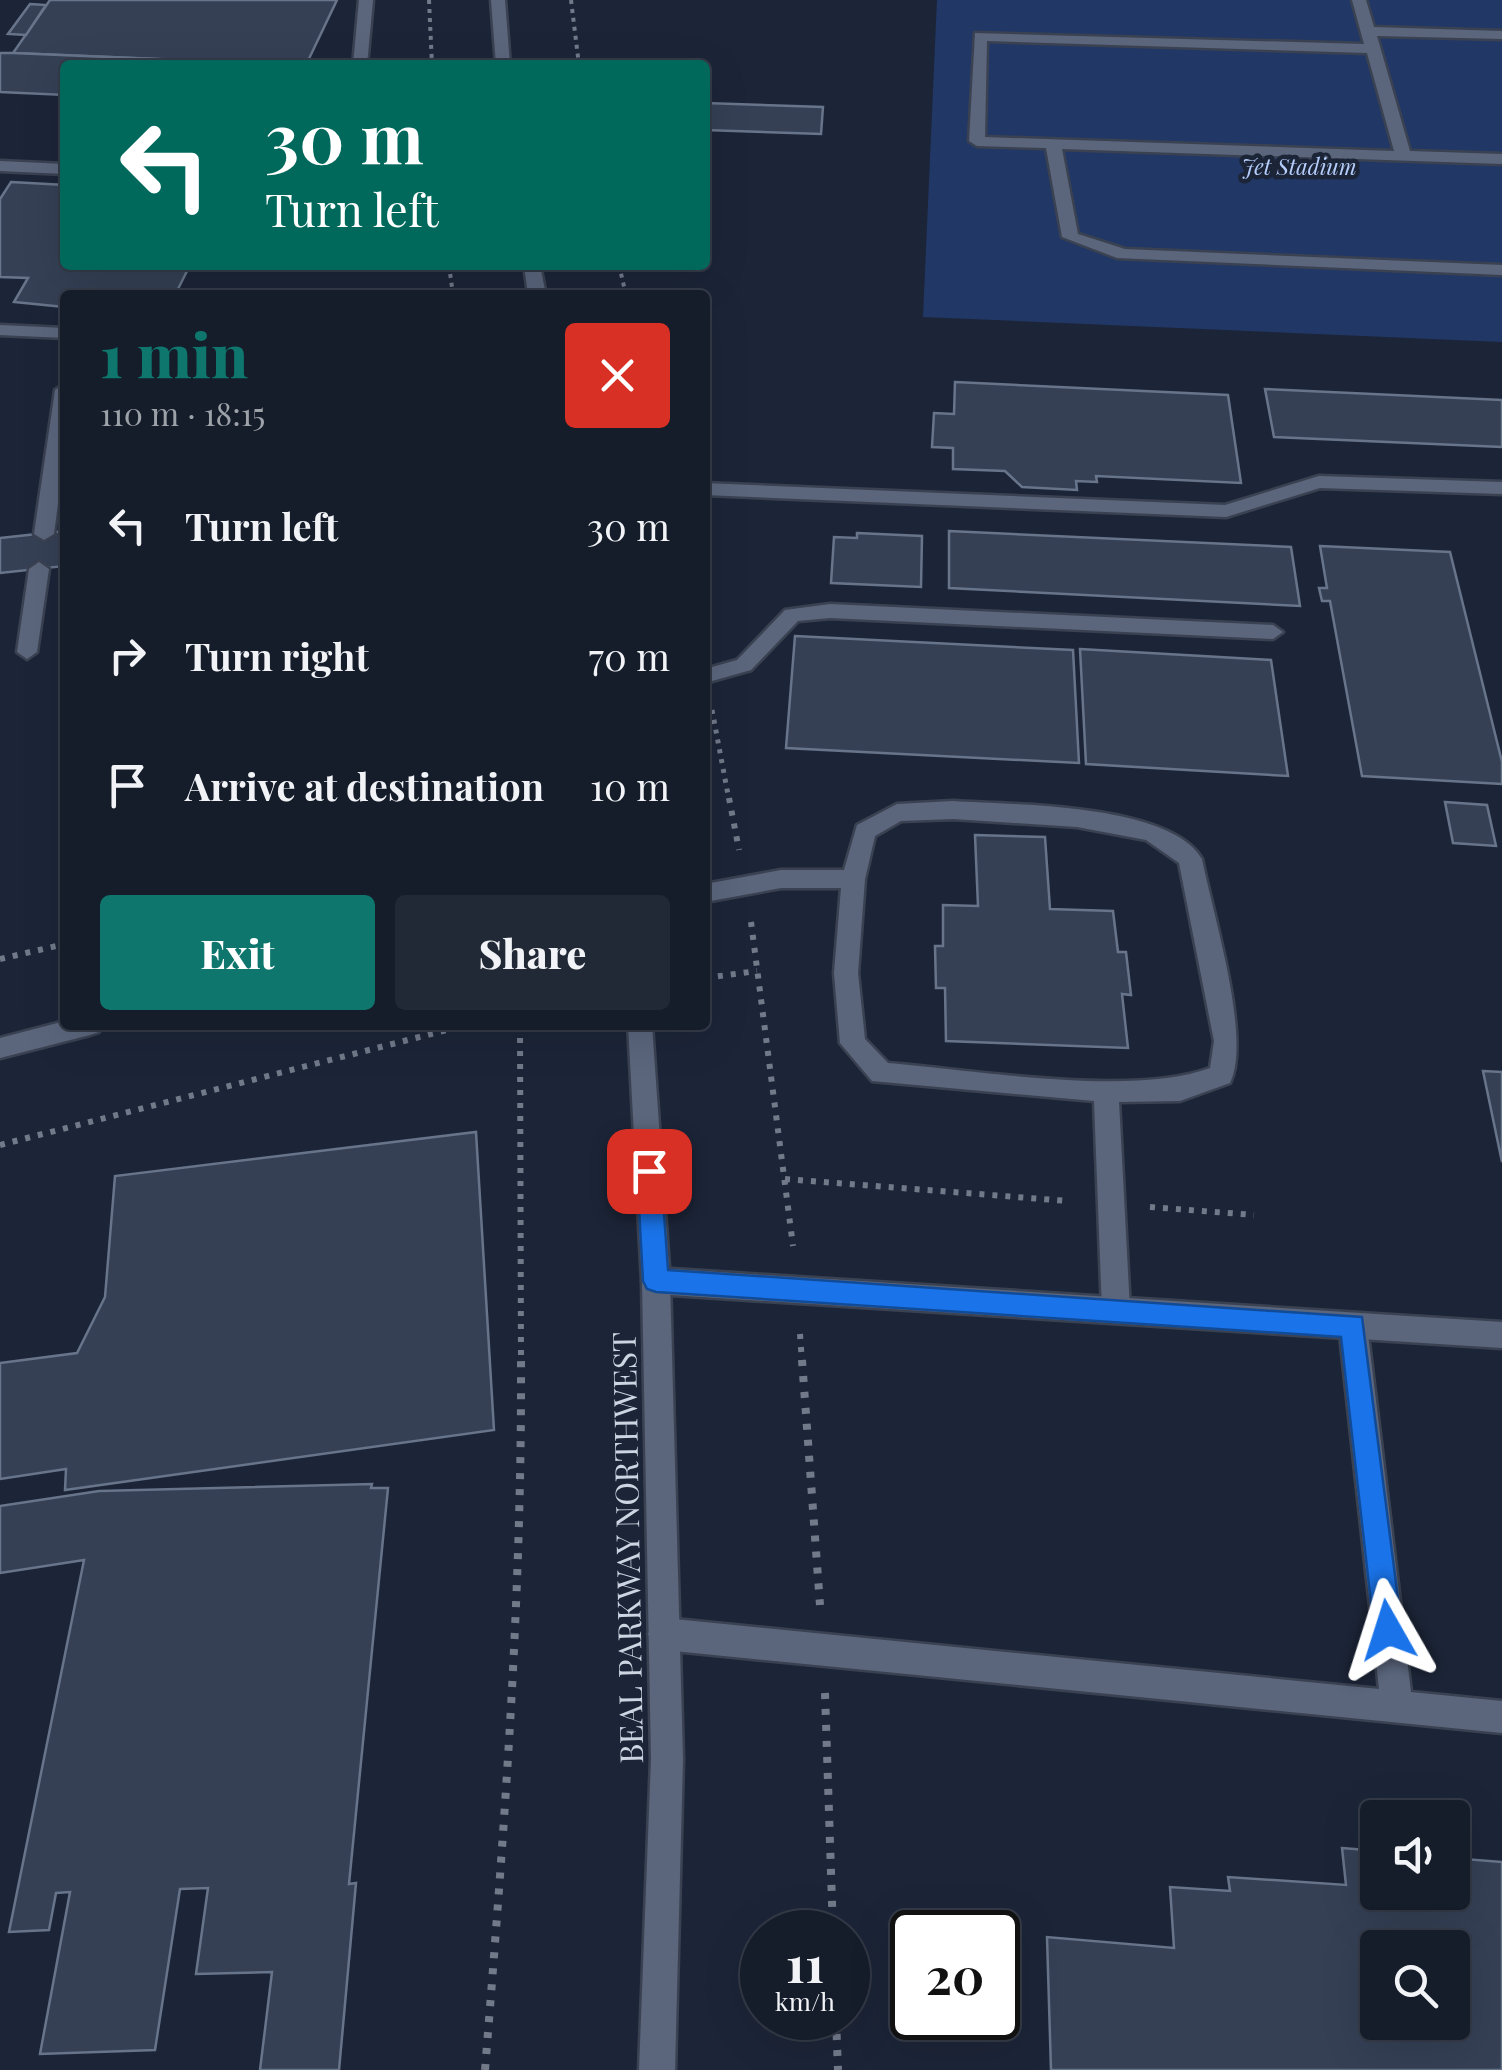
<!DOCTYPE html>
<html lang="en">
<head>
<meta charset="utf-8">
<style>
	body { margin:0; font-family:"Playfair Display",serif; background:#222936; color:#f1f3f6; height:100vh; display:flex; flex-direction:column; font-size:38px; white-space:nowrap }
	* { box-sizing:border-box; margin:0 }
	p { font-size:32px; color:#9da1a8 }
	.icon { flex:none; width:55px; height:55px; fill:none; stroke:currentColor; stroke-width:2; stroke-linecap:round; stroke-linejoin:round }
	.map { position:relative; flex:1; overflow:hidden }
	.drawer { position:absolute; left:60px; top:290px; width:650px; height:740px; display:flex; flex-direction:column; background:#151c2a; border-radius:10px; box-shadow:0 10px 40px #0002,0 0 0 2px #343a47 }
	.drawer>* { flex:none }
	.top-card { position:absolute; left:60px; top:60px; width:650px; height:210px; border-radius:10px; box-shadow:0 10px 40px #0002,0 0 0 2px #343a47; background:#00695c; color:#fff; overflow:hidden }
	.buttons { position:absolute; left:1360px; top:1800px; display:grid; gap:20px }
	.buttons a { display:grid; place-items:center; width:110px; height:110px; border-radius:10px; background:#151c2a; box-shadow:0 10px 40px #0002,0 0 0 2px #343a47; font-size:50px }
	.speed { position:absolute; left:740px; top:1910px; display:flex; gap:20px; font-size:50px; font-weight:700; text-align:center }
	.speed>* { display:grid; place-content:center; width:130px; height:130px; border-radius:50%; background:#151c2a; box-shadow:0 10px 40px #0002,0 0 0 2px #343a47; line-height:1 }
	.speed small { font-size:25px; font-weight:400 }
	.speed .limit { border:5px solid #111; border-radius:15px; background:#fff; color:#111 }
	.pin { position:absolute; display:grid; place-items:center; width:85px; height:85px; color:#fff; margin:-42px; border-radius:20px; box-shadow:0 5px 15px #0006 }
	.me { position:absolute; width:110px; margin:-55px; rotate:354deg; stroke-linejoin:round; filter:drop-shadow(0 0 8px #0008) }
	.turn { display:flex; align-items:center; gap:35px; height:210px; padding:0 40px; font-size:45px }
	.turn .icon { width:130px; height:130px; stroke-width:2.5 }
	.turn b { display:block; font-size:70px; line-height:85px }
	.round { display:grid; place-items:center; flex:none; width:105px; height:105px; border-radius:10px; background:#222936 }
	.summary { display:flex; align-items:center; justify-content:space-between; height:170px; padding:0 40px }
	h1 { font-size:60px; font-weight:800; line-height:75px; color:#0f766e }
	.primary-button { display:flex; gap:20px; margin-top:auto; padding:20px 40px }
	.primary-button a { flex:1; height:115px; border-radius:10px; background:#0f766e; color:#fff; font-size:40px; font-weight:800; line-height:115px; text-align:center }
	.primary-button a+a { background:#222936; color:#f1f3f6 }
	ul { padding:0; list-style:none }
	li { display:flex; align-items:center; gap:30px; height:130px; padding:0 40px }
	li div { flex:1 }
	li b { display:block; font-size:38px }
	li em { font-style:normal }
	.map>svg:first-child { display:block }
</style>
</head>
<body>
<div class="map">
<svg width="1502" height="2070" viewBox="0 0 1502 2070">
	<rect width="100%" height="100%" fill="#1c2538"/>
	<polygon fill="#213766" points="937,0 1502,0 1502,342 923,317"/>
	<g fill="#354055" stroke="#67748a" stroke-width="2.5" fill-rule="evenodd">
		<polygon points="50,0 337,0 306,65 13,53"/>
		<polygon points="30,4 46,5 26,35 8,34"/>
		<polygon points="0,53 13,53 299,65 65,65 65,95 0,92"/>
		<polygon points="705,103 823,107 821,134 705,130"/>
		<polygon points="11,182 65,185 65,265 190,265 175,295 65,295 65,307 14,302 28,278 0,277 0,199"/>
		<polygon points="955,382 1228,395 1241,483 1096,476 1097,482 1076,481 1077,490 1022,487 1005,471 953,469 953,448 932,447 934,413 954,414"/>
		<polygon points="1265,389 1502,400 1502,447 1274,437"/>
		<polygon points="65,531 65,566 0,573 0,538"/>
		<polygon points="949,531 1291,547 1300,606 949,588"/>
		<polygon points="857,533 922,536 921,587 831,583 834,537 857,538"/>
		<polygon points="1320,546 1450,552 1502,762 1502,784 1362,776 1330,601 1322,601 1319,588 1327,588"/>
		<polygon points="795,636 1073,650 1079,763 786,748"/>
		<polygon points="1080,649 1271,660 1288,776 1086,764"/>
		<polygon points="1445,802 1487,805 1496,846 1453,843"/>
		<polygon points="975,835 1045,837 1050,909 1113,911 1118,952 1126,952 1131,995 1122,994 1128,1048 946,1041 945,988 936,988 935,946 943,946 943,905 978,906"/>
		<polygon points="1483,1071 1502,1072 1502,1162"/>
		<polygon points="476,1132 494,1430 65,1490 66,1469 0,1479 0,1363 77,1353 105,1297 115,1176"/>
		<polygon points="372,1484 371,1488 388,1488 349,1884 356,1883 339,2070 260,2070 272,1972 196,1974 208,1888 180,1889 155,2050 40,2054 70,1892 56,1893 49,1930 9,1932 84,1560 0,1573 0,1506 99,1491"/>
		<path d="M1342 1848 1378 1851V1892H1452V1858L1502 1862V2070H1051L1047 1937 1174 1948 1170 1887 1230 1891 1228 1877 1346 1885ZM1378 1948H1452V2022H1378Z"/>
	</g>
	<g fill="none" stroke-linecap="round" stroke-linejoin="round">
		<g stroke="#3a4252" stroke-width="5">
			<g id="lane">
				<polygon points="359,0 373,0 367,65 353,65"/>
				<path d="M1352 0H1366L1374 27 1502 31V39L1377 36 1410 151 1502 154V164L1062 149 1078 234 1125 249 1502 265V275L1117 258 1062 237 1046 148 977 146 969 141 975 33 1364 44ZM987 41 1367 53 1394 151 985 137Z"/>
				<polygon points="0,161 65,164 65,174 0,171"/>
				<polygon points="64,384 65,451 54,534 44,540 34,534 55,390"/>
				<polygon points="1319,476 1502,482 1502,494 1320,488 1226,517 705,495 705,483 1225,505"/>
				<polygon points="39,562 49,569 37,652 27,659 17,652 29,569"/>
				<polygon points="830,604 1273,625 1283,632 1273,639 830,618 798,621 751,670 705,683 705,669 737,660 785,610"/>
				<path d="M953 801C1012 805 1169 803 1202 859 1212 911 1252 1038 1230 1083L1180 1101 1119 1102 1130 1310 1126 1319 1116 1323 1106 1319 1102 1310 1094 1101 872 1081 840 1043 834 973 841 888H781L705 902V884L781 870H844L857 825 897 804ZM953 819 1077 827 1146 840 1179 863 1214 1041 1210 1068C1132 1097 974 1070 888 1063L865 1039 858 973 865 879 875 836 901 821Z"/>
				<polygon points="1353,1313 1363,1317 1367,1326 1411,1692 1502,1701 1502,1733 664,1650 653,1645 648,1634 653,1623 664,1618 1379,1689 1339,1326 1343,1317"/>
			</g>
		</g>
		<g stroke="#3a4252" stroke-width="5">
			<g id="street">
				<polygon points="0,325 65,328 65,338 0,335"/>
				<polygon points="656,1268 1502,1322 1502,1348 656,1294 646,1290 642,1281 646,1272"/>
			</g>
		</g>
		<g stroke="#3a4252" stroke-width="5">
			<g id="secondary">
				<polygon points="491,0 505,0 510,65 496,65"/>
				<polygon points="524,265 540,265 546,295 528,295"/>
				<polygon points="65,1021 65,1025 102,1025 99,1032 90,1035 0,1058 0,1038"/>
				<polygon points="628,1025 652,1025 670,1281 683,1759 675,2070 639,2070 651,1759 642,1281"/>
			</g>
		</g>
		<g stroke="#727a8a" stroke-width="4" stroke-dasharray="4 5" stroke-linecap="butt">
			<polyline points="429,0 432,65"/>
			<polyline points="571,0 579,65"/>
			<polyline points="449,265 453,295"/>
			<polyline points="619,265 626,295"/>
		</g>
		<polyline stroke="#727a8a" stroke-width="5" stroke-dasharray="4 6" stroke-linecap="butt" points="712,710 729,800"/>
		<g stroke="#727a8a" stroke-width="6" stroke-dasharray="5 8" stroke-linecap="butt">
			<polyline points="729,798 739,850"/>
			<polyline points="751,922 793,1246"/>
			<polyline points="0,959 65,944"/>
			<polyline points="705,978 757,971"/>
			<polyline points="520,1025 521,1362"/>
			<polyline points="0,1145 466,1025"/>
			<polyline points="785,1179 1068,1201"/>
			<polyline points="1150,1207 1254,1215"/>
			<polyline points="800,1334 802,1362"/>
		</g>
		<g stroke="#727a8a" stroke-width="8" stroke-dasharray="6 10" stroke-linecap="butt">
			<polyline points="802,1360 820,1605"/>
			<polyline points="825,1693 833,1932"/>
			<polyline points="836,2018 838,2070"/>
			<path d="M485 2070C504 1833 522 1598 521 1360"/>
		</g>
		<use href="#lane" fill="#5b667d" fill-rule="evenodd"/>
		<use href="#street" fill="#5b667d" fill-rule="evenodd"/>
		<use href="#secondary" fill="#5b667d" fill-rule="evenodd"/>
	</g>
	<polygon fill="#1a73e8" stroke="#114b97" stroke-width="2.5" points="649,1160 661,1171 668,1270 1362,1317 1402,1630 1398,1641 1388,1645 1378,1641 1374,1630 1341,1337 656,1292 647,1289 643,1281 637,1171"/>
	<g text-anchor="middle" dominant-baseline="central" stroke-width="9" stroke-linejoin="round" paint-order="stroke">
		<g font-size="22" font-style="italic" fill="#b5cefc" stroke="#1c2538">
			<text x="1299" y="166">Jet Stadium</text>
		</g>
		<g font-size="32" fill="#ced5e2" stroke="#1c2538">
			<text transform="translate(626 1548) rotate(-91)">BEAL PARKWAY NORTHWEST</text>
		</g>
	</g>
</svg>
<div class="buttons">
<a><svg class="icon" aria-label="sound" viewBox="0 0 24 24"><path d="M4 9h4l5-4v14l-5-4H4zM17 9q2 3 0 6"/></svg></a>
<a><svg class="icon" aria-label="search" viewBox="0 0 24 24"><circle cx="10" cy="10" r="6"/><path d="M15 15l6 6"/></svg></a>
</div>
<div class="speed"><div>11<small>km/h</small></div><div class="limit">20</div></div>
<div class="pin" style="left:649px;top:1171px;background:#d93025"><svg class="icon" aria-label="arrive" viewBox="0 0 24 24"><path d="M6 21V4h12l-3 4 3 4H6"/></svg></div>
<svg class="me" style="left:1388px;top:1630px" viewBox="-20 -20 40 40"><path d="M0-17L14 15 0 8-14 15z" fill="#1a73e8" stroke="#fff" stroke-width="4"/></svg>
<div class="top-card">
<div class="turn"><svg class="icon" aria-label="left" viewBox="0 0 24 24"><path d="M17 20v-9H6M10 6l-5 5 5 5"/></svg><div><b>30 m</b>Turn left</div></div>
</div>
<section class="drawer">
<div class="summary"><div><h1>1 min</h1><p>110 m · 18:15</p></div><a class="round" style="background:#d93025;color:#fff"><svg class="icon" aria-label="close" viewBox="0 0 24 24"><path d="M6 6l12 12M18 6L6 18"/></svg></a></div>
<ul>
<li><svg class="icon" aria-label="left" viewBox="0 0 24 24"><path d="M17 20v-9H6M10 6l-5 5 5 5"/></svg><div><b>Turn left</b></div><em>30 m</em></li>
<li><svg class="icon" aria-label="right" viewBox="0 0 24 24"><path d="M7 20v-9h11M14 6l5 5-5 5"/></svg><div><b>Turn right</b></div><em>70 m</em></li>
<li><svg class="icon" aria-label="arrive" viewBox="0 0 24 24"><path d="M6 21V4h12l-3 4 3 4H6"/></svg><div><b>Arrive at destination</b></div><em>10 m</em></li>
</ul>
<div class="primary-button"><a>Exit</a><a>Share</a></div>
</section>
</div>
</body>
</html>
